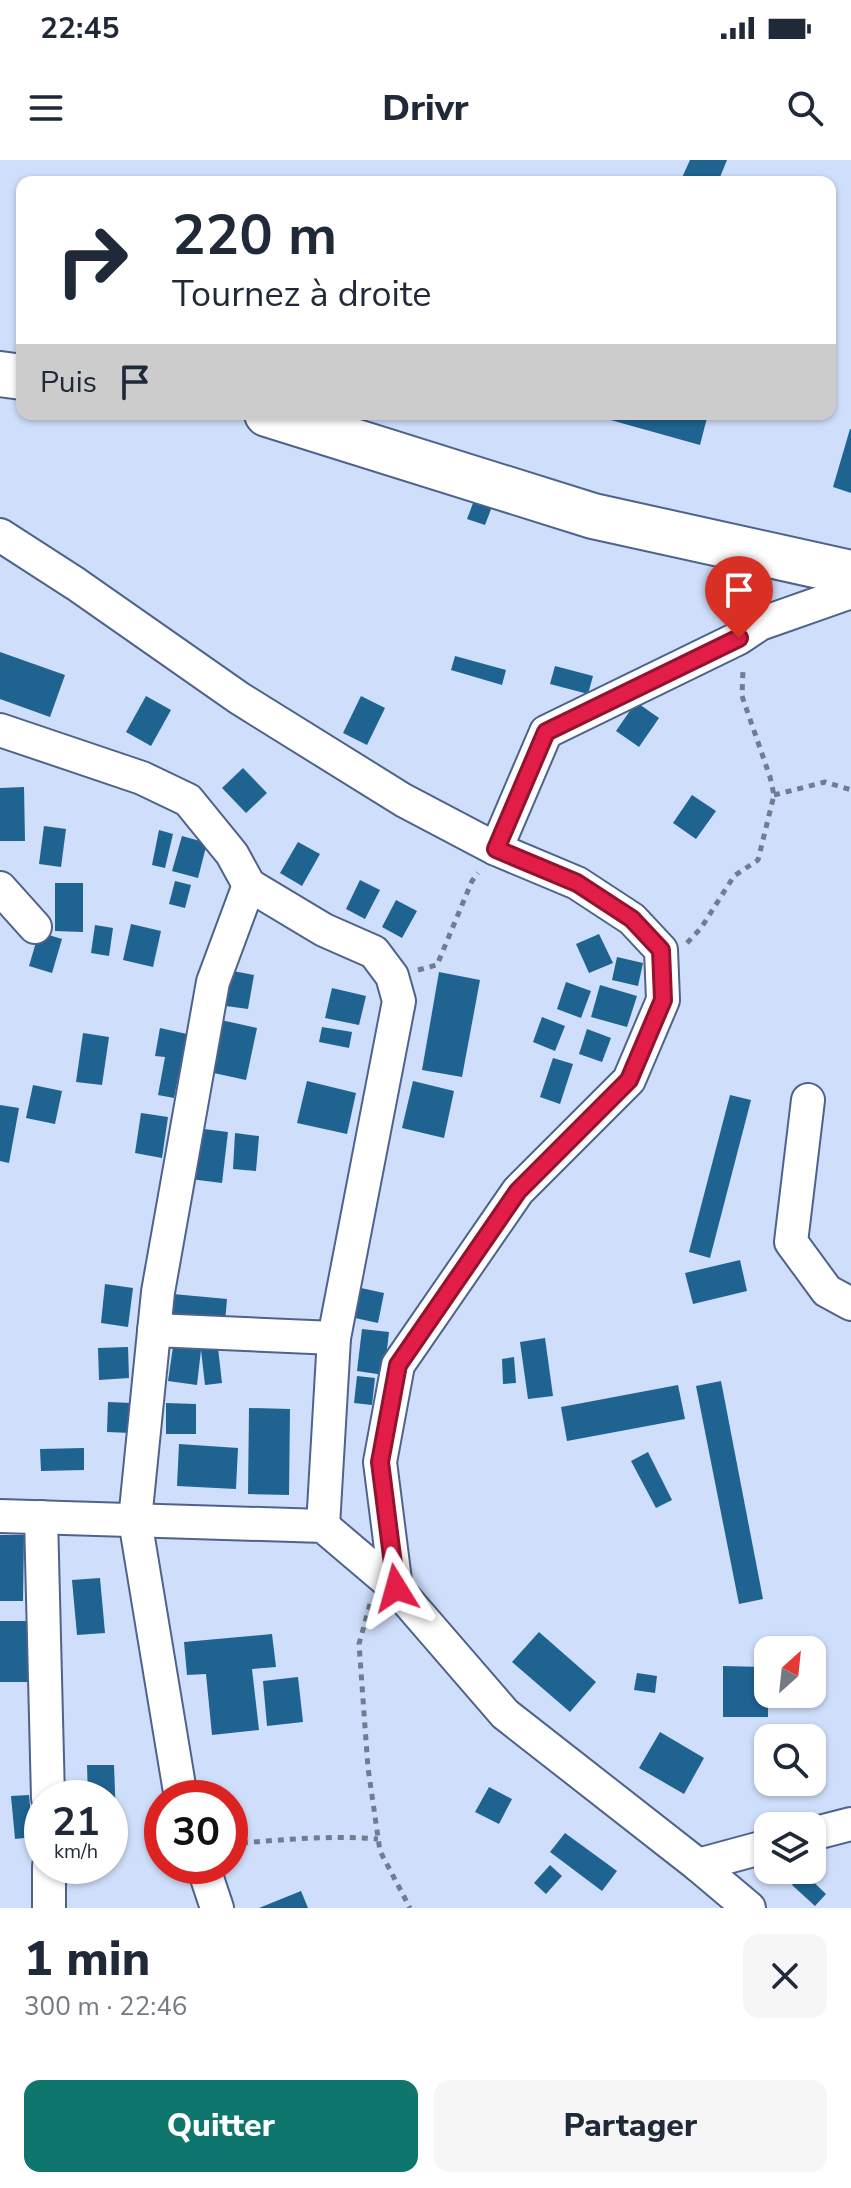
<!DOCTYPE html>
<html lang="fr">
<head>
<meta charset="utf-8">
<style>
	body { margin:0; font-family:"Nunito Sans",sans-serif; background:#f6f6f7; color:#1f2937; height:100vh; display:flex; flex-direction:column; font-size:30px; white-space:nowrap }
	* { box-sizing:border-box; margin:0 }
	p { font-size:26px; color:#747a83 }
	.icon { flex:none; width:44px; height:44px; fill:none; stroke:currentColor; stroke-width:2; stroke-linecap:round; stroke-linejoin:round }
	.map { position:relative; height:1748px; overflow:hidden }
	.panel { display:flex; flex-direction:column; background:#fff; flex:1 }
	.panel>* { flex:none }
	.top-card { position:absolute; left:16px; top:16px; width:820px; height:244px; border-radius:16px; box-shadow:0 2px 6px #0004; background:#fff; color:#1f2937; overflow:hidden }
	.needle { width:52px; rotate:27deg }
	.buttons { position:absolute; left:754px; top:1476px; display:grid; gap:16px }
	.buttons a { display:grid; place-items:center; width:72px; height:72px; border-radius:16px; background:#fff; box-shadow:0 2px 6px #0004; font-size:40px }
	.speed { position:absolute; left:24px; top:1620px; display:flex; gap:16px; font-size:40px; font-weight:700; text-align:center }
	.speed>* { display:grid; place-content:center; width:104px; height:104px; border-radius:50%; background:#fff; box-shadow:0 2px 6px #0004; line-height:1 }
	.speed small { font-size:20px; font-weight:400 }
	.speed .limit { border:12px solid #d22; background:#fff; color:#111 }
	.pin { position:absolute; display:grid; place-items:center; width:68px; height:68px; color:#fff; margin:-82px -34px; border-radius:50% 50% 50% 0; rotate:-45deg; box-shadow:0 0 8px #0007 }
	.pin .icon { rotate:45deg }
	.me { position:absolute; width:88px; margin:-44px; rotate:352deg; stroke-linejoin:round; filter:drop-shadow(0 0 6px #0008) }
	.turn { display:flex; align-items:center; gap:28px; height:168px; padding:0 24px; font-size:36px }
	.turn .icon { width:104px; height:104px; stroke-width:2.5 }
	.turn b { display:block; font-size:56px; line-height:68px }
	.then { display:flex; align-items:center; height:76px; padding:0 24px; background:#0003; gap:16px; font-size:30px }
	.round { display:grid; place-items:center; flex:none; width:84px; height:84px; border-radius:16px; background:#f6f6f7 }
	.head { display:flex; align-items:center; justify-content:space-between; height:136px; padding:0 24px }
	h1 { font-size:48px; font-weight:800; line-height:60px }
	.action { display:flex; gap:16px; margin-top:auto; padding:16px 24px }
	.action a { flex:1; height:92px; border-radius:16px; background:#0f766e; color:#fff; font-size:32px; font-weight:800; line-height:92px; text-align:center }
	.action a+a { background:#f6f6f7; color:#1f2937 }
	.status { display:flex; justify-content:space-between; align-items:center; height:56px; padding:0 40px; background:#fff; direction:ltr }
	.status svg { height:22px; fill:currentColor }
	header { display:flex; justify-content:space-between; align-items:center; height:104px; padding:0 24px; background:#fff; font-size:36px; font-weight:800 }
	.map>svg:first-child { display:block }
</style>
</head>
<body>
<div class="status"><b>22:45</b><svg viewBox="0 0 49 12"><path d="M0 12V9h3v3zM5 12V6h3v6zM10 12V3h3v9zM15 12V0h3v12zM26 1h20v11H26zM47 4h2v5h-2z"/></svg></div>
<header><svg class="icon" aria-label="menu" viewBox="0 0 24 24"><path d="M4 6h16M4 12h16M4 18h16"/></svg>Drivr<svg class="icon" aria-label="search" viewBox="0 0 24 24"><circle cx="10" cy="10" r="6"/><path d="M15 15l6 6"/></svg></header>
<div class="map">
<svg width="851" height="1748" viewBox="0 0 851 1748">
	<rect width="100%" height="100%" fill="#cfdefa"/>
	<g fill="#1f6391">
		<polygon points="690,0 727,0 718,22 680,22"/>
		<polygon points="589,254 708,254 700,285"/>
		<polygon points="850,269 851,269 851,333 833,327"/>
		<polygon points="475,338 493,344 485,365 467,359"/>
		<polygon points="0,492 65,515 50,557 0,539"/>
		<polygon points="455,496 506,510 502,525 451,510"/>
		<polygon points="555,506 593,516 588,534 550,524"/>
		<polygon points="146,536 171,550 151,586 126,572"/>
		<polygon points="361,536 385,548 367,585 343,573"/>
		<polygon points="636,542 659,558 639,587 616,571"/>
		<polygon points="243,608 267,633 246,653 222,628"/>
		<polygon points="24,627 25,681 0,681 0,628"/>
		<polygon points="692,635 716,651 696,679 673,663"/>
		<polygon points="44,666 66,669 61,707 39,704"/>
		<polygon points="159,670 173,674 165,708 152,705"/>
		<polygon points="182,676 207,683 198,718 172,711"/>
		<polygon points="298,682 320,694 302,726 280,713"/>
		<polygon points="360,720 380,730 365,759 346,749"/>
		<polygon points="175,721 191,725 185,748 169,744"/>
		<polygon points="55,723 83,723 83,772 55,771"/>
		<polygon points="396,740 417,751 402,778 382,767"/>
		<polygon points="131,764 161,771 153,807 123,800"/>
		<polygon points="95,765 113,768 109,796 91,793"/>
		<polygon points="39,772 62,779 52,813 29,806"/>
		<polygon points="599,774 613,803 589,813 576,784"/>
		<polygon points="617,797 643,803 638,826 612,820"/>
		<polygon points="233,811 254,815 248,849 226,846"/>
		<polygon points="439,812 480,820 462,917 422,910"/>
		<polygon points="566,822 591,831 581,858 557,849"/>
		<polygon points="600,825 637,836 627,867 591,857"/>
		<polygon points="332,828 366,836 359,865 325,858"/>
		<polygon points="542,857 565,866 555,891 533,882"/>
		<polygon points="221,860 257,868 246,920 209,912"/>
		<polygon points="322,867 352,872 349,888 319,882"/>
		<polygon points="160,868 187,874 174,938 158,935 165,897 155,896"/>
		<polygon points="587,869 611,878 602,902 579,894"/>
		<polygon points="83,873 109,877 102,925 76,922"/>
		<polygon points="553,898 573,904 560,944 540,937"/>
		<polygon points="307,921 356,933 347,974 297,963"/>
		<polygon points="413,921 454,931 444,978 402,968"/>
		<polygon points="33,925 62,931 55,964 26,958"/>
		<polygon points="730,935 751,940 710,1098 689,1092"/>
		<polygon points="0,945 19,948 9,1003 0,1001"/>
		<polygon points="141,953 168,957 162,998 135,993"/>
		<polygon points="196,968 228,972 222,1023 190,1019"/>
		<polygon points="235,973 259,976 256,1011 233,1009"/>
		<polygon points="740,1100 747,1131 693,1144 685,1113"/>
		<polygon points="105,1124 133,1128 128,1167 101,1163"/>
		<polygon points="361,1128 384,1133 378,1163 355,1158"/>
		<polygon points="173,1134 227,1139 225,1163 171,1159"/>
		<polygon points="362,1169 389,1172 384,1215 357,1211"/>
		<polygon points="545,1178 553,1236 528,1239 520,1182"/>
		<polygon points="128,1187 129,1218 99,1220 98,1188"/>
		<polygon points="173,1187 201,1190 218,1188 222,1223 205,1225 201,1190 197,1225 168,1221"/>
		<polygon points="514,1197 516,1223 503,1224 502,1199"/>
		<polygon points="357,1216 375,1218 372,1245 354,1243"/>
		<polygon points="721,1221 763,1439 739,1444 696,1226"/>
		<polygon points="678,1225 685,1259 567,1281 561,1247"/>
		<polygon points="108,1242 132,1243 131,1273 107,1272"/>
		<polygon points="166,1243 196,1244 196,1274 166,1274"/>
		<polygon points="249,1248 290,1249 289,1335 248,1334"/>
		<polygon points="179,1284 238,1288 236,1329 177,1326"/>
		<polygon points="84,1288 84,1310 41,1311 40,1289"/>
		<polygon points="648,1292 672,1340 656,1348 631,1301"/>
		<polygon points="0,1375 24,1375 23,1441 0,1441"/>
		<polygon points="100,1418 105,1473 77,1475 72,1420"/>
		<rect x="0" y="1461" width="32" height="61"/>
		<polygon points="539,1472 596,1522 570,1552 512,1502"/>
		<polygon points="272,1474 276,1507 252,1509 259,1570 212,1575 206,1514 187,1515 184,1482"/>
		<polygon points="723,1506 768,1507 768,1557 723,1557"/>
		<polygon points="637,1513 657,1516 655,1533 634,1530"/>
		<polygon points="298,1517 303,1562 267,1566 263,1521"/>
		<polygon points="660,1572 704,1598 684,1634 639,1608"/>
		<polygon points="87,1605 114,1605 116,1658 110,1658 110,1638 88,1638"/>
		<polygon points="489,1627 512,1639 499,1664 475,1652"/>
		<polygon points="29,1635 33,1677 15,1679 11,1636"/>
		<polygon points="565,1673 617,1711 602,1731 550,1692"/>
		<polygon points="550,1705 562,1716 546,1734 534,1723"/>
		<polygon points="804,1713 826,1734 815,1746 792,1725"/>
		<polygon points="301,1731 308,1748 259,1748"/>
	</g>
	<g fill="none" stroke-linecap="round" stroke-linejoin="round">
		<g stroke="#4e638b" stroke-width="36">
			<g id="minor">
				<polyline points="0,375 76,424 239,538 403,640 496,689 577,723 632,759 661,790 663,840 629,920 518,1031 398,1205 380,1302 396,1428"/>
				<polyline points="0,570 142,618 188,640 232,694 249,725 324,770 374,792 392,816 399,841 334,1178 323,1366"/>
				<polyline points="496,689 546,572 739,478 760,464 851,432"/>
				<polyline points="0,728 35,767"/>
				<polyline points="808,940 791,1082 827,1131 851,1144"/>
				<polyline points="154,1170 334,1178"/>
				<polyline points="0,1356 323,1366 396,1428 505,1554 698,1705 749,1748"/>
				<polyline points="41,1357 48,1638"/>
				<polyline points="181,1638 135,1360 158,1132 213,822 249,725"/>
				<polyline points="812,1674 851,1664"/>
				<polyline points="698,1705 768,1686"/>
				<polyline points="49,1706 49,1748"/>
				<polyline points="203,1706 217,1748"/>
			</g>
		</g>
		<g stroke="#4e638b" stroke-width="48">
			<g id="secondary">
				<polyline points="0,214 22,217"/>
				<polyline points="267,254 593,356 851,413"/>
			</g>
		</g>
		<g stroke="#707c92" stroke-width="5" stroke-dasharray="6 6" stroke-linecap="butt">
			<polyline points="774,635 825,622 851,630"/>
			<polyline points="687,783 701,768 734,716 758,700 774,635 770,617 742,536 743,509"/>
			<polyline points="418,810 437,805 472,721 478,713"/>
			<polyline points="370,1444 359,1484 368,1608 380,1691 410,1748"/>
			<path d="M230 1684C279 1680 329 1675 378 1679"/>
		</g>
		<use href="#minor" stroke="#fff" stroke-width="32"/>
		<use href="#secondary" stroke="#fff" stroke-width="44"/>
	</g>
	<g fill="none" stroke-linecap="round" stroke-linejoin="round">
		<g stroke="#92132f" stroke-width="20">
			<polyline id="route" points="396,1428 380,1302 398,1205 518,1031 629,920 663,840 661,790 632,759 577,723 496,689 546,572 739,478"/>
		</g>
		<use href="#route" stroke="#e11d48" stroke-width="14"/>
	</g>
</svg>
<div class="buttons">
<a><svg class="needle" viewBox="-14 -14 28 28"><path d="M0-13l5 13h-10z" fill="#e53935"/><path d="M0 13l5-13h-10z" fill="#747a83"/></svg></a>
<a><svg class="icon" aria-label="search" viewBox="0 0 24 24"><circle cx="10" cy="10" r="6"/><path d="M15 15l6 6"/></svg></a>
<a><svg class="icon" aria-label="layers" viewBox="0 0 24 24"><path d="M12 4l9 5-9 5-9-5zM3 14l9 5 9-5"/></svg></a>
</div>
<div class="speed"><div>21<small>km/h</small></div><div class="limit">30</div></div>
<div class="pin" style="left:739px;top:478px;background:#d93025"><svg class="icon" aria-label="arrive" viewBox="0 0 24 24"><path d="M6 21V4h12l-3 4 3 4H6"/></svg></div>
<svg class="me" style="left:396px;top:1428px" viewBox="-20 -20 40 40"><path d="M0-17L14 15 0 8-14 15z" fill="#e11d48" stroke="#fff" stroke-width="4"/></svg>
<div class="top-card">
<div class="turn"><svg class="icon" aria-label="right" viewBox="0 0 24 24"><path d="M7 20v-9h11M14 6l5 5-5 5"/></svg><div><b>220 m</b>Tournez à droite</div></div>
<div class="then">Puis<svg class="icon" aria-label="arrive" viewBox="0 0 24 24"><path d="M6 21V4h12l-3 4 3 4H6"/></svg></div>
</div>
</div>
<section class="panel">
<div class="head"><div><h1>1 min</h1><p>300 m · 22:46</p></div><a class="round"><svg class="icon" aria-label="close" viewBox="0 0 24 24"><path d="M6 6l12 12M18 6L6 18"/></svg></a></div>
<div class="action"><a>Quitter</a><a>Partager</a></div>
</section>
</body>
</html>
